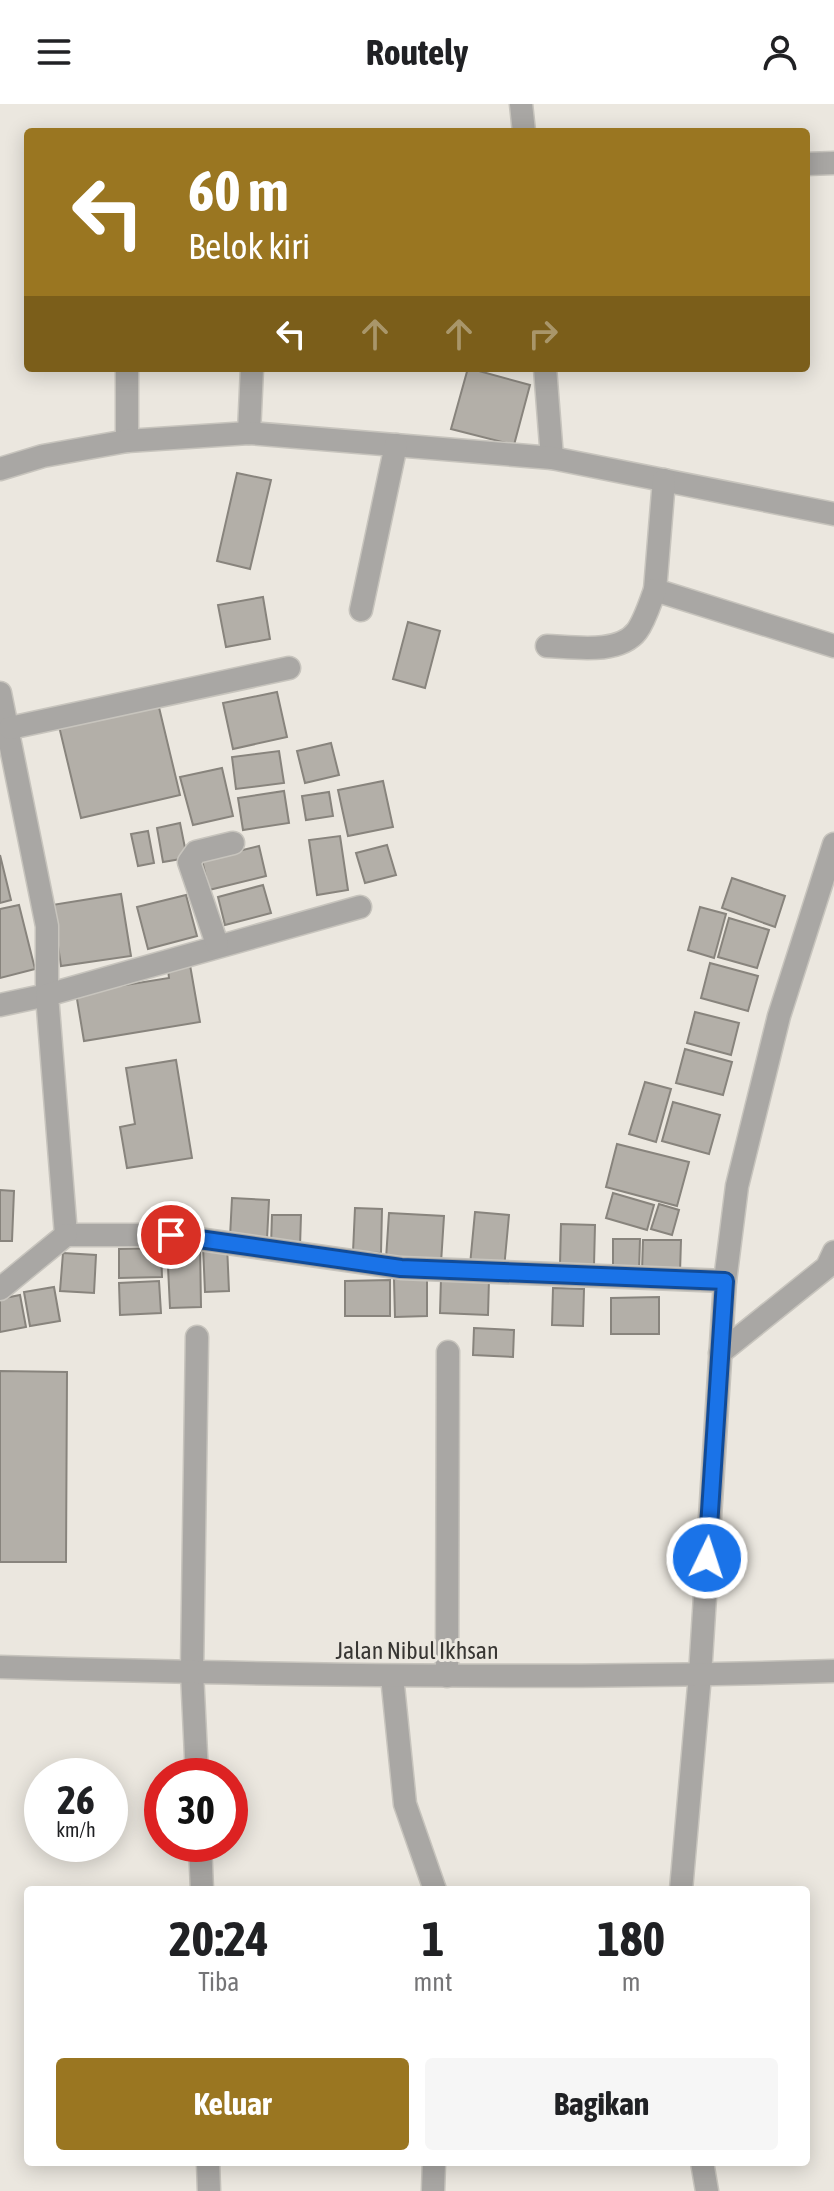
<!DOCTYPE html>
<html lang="id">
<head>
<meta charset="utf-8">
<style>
	body { margin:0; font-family:"Asap Condensed",sans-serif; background:#f6f6f6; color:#202124; height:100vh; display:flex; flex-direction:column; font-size:30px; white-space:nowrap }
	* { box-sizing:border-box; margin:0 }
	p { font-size:26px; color:#757577 }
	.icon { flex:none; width:44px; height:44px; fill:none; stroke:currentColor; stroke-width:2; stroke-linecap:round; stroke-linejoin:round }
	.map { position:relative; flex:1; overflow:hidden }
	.panel { position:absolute; left:24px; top:1782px; width:786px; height:280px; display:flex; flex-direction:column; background:#fff; border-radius:8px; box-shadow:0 4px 20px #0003 }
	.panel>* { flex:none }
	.guide { position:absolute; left:24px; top:24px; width:786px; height:244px; border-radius:8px; box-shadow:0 4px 20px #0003; background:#9a7621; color:#fff; overflow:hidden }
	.speed { position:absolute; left:24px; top:1654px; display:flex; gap:16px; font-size:40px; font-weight:700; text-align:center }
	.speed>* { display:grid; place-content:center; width:104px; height:104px; border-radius:50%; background:#fff; box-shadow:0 4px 20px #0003; line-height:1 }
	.speed small { font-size:20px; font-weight:400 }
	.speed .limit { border:12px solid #d22; background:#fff; color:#111 }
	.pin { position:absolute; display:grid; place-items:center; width:68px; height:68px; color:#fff; margin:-34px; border:4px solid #fff; border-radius:50%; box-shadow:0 2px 8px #0007 }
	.me { position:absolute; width:88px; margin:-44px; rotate:4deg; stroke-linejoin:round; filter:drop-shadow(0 0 6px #0008) }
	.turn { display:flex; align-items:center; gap:28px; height:168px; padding:0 32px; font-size:36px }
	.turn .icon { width:104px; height:104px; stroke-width:2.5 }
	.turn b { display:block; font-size:56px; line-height:68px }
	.lanes { display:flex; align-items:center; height:76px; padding:0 32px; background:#0003; justify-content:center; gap:40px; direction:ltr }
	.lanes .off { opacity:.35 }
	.eta { display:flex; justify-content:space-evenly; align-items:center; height:136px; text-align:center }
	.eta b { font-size:48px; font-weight:700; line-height:56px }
	.cta { display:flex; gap:16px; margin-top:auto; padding:16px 32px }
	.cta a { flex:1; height:92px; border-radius:8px; background:#9a7621; color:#fff; font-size:32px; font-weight:700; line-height:92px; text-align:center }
	.cta a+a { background:#f6f6f6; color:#202124 }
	header { display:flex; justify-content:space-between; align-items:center; height:104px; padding:0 32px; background:#fff; font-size:36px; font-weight:700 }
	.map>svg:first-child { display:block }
</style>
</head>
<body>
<header><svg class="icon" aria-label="menu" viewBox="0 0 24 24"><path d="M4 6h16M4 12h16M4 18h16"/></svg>Routely<svg class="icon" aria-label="person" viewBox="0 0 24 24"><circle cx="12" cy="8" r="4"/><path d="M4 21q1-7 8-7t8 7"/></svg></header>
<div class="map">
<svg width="834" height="2087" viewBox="0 0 834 2087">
	<rect width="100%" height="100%" fill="#ebe7df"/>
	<g fill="#b3afa8" stroke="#88847d" stroke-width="2">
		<polygon points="468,264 530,281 514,341 451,325"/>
		<polygon points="237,369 271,376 250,465 217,457"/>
		<polygon points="263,493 270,535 226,543 218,501"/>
		<polygon points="408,518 440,527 425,584 393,575"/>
		<polygon points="277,588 287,633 233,645 223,599"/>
		<polygon points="157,595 180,691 81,714 58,618"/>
		<polygon points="331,639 339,671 305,679 297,647"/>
		<polygon points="279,647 284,679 236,685 232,653"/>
		<polygon points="222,664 233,712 193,721 180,673"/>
		<polygon points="383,677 393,723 348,732 338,686"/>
		<polygon points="284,687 289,719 243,726 238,694"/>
		<polygon points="329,688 333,712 306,716 302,692"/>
		<polygon points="180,719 187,754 163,758 157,724"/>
		<polygon points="148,727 154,759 138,762 131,730"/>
		<polygon points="340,732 348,786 317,791 309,736"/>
		<polygon points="387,741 396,771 365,779 356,749"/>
		<polygon points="259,742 266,772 209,786 202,756"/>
		<polygon points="0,751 11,796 0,799"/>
		<polygon points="732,774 785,792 775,823 722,804"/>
		<polygon points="263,781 271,809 225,821 218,793"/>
		<polygon points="121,790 131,852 61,862 52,801"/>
		<polygon points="186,791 197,832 148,845 137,803"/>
		<polygon points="19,801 35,865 0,874 0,805"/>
		<polygon points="700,803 726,810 714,854 688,846"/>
		<polygon points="729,814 769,826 757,864 718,853"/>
		<polygon points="710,859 758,872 748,907 701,894"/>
		<polygon points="190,861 200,918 84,937 76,889 169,874 168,865"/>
		<polygon points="695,908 739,919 731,951 687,939"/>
		<polygon points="685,945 732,958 723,991 676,979"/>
		<polygon points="176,956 192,1054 127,1064 120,1023 135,1020 126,964"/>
		<polygon points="645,978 671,985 656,1038 629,1030"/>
		<polygon points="673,998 720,1011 709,1050 662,1037"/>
		<polygon points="617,1040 689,1058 677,1102 606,1083"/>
		<polygon points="0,1086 14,1087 12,1137 0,1137"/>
		<polygon points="613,1089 654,1101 647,1126 606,1114"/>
		<polygon points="232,1094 269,1096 267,1135 230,1133"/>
		<polygon points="659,1100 679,1106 672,1131 651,1125"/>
		<polygon points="355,1104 382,1105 381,1149 353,1148"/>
		<polygon points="475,1108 509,1111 504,1165 470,1161"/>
		<polygon points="389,1109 444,1112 441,1159 386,1155"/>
		<polygon points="272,1111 301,1111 300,1143 271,1142"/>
		<polygon points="561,1120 595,1121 594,1162 560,1161"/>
		<polygon points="613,1135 640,1135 639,1168 613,1167"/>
		<polygon points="643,1136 681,1136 680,1169 642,1168"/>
		<polygon points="200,1141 201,1203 170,1204 167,1142"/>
		<polygon points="227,1141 229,1187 205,1188 203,1142"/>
		<polygon points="161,1144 162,1173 119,1174 119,1145"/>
		<polygon points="63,1149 96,1151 94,1189 60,1187"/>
		<polygon points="441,1174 489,1175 488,1211 440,1209"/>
		<polygon points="394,1175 427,1175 427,1212 395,1213"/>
		<polygon points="390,1176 390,1212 345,1212 345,1177"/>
		<polygon points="159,1177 161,1209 120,1211 119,1179"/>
		<polygon points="54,1183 60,1217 30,1222 24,1188"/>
		<polygon points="553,1184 584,1185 583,1222 552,1221"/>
		<polygon points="20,1191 26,1223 0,1228 0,1195"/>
		<polygon points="659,1193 659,1230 611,1230 611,1194"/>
		<polygon points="474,1224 514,1226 513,1253 473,1251"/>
		<polygon points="0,1267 67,1268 66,1458 0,1458"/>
	</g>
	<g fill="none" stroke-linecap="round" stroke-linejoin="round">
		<g stroke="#c7c4bd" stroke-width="25">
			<g id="minor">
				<polyline points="521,0 524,28"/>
				<polyline points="806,60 834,59"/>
				<polyline points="545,264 552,354"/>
				<polyline points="249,329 252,264"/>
				<polyline points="127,337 127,264"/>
				<polyline points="0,365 43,352 127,337 249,329 552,354 834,410"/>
				<polyline points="664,376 655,486 834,542"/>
				<polyline points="361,506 396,341"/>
				<path d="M547 542C573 543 619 551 637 527 645 516 650 499 655 486"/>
				<polyline points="0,589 47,822 47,891 0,901"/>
				<polyline points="10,624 289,564"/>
				<polyline points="360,803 47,891 66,1131 171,1131 401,1164 725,1177"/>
				<polyline points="217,840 189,758 196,748 233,739"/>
				<polyline points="0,1185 66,1131"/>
				<polyline points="720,1249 827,1163 834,1148"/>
				<polyline points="392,1572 405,1700 435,1786"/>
				<polyline points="447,1572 448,1248"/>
				<polyline points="197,1672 192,1568 197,1233"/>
				<polyline points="200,1740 202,1786"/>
				<polyline points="681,1786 700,1571 725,1177 737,1082 779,912 834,740"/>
				<polyline points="208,2058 209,2087"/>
				<polyline points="702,2058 707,2087"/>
				<polyline points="433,2087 434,2058"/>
			</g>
		</g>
		<g stroke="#c7c4bd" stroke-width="25">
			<path id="tertiary" d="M0 1563C278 1571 556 1576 834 1567"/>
		</g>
		<use href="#minor" stroke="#a9a7a4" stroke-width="22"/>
		<use href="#tertiary" stroke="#a9a7a4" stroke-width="22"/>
	</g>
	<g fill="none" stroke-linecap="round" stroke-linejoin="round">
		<g stroke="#114b97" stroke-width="20">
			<polyline id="route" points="171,1131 401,1164 725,1177 707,1454"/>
		</g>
		<use href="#route" stroke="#1a73e8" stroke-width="14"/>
	</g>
	<g text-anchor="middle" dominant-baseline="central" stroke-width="6" stroke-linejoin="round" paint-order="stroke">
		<g font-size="24" fill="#383633" stroke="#ebe7df">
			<text x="417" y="1546">Jalan Nibul Ikhsan</text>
		</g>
	</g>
</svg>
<div class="speed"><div>26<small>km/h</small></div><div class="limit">30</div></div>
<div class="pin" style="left:171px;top:1131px;background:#d93025"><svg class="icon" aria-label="arrive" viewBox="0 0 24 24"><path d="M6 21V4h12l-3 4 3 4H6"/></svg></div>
<svg class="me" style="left:707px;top:1454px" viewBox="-20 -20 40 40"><circle r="17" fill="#1a73e8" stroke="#fff" stroke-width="3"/><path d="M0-11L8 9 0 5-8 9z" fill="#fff"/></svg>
<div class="guide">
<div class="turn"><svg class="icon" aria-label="left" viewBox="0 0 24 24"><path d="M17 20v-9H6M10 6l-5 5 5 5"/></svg><div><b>60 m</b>Belok kiri</div></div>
<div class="lanes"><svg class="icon" aria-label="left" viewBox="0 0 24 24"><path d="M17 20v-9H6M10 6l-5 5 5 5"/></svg><svg class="icon off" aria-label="ahead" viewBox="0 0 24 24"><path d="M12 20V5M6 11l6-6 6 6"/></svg><svg class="icon off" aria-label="ahead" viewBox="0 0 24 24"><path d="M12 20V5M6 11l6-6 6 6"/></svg><svg class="icon off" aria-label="right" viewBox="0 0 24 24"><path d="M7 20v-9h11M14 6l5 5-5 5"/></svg></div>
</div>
<section class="panel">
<div class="eta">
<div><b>20:24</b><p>Tiba</p></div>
<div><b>1</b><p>mnt</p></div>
<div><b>180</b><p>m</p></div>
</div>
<div class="cta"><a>Keluar</a><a>Bagikan</a></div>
</section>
</div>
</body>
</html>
